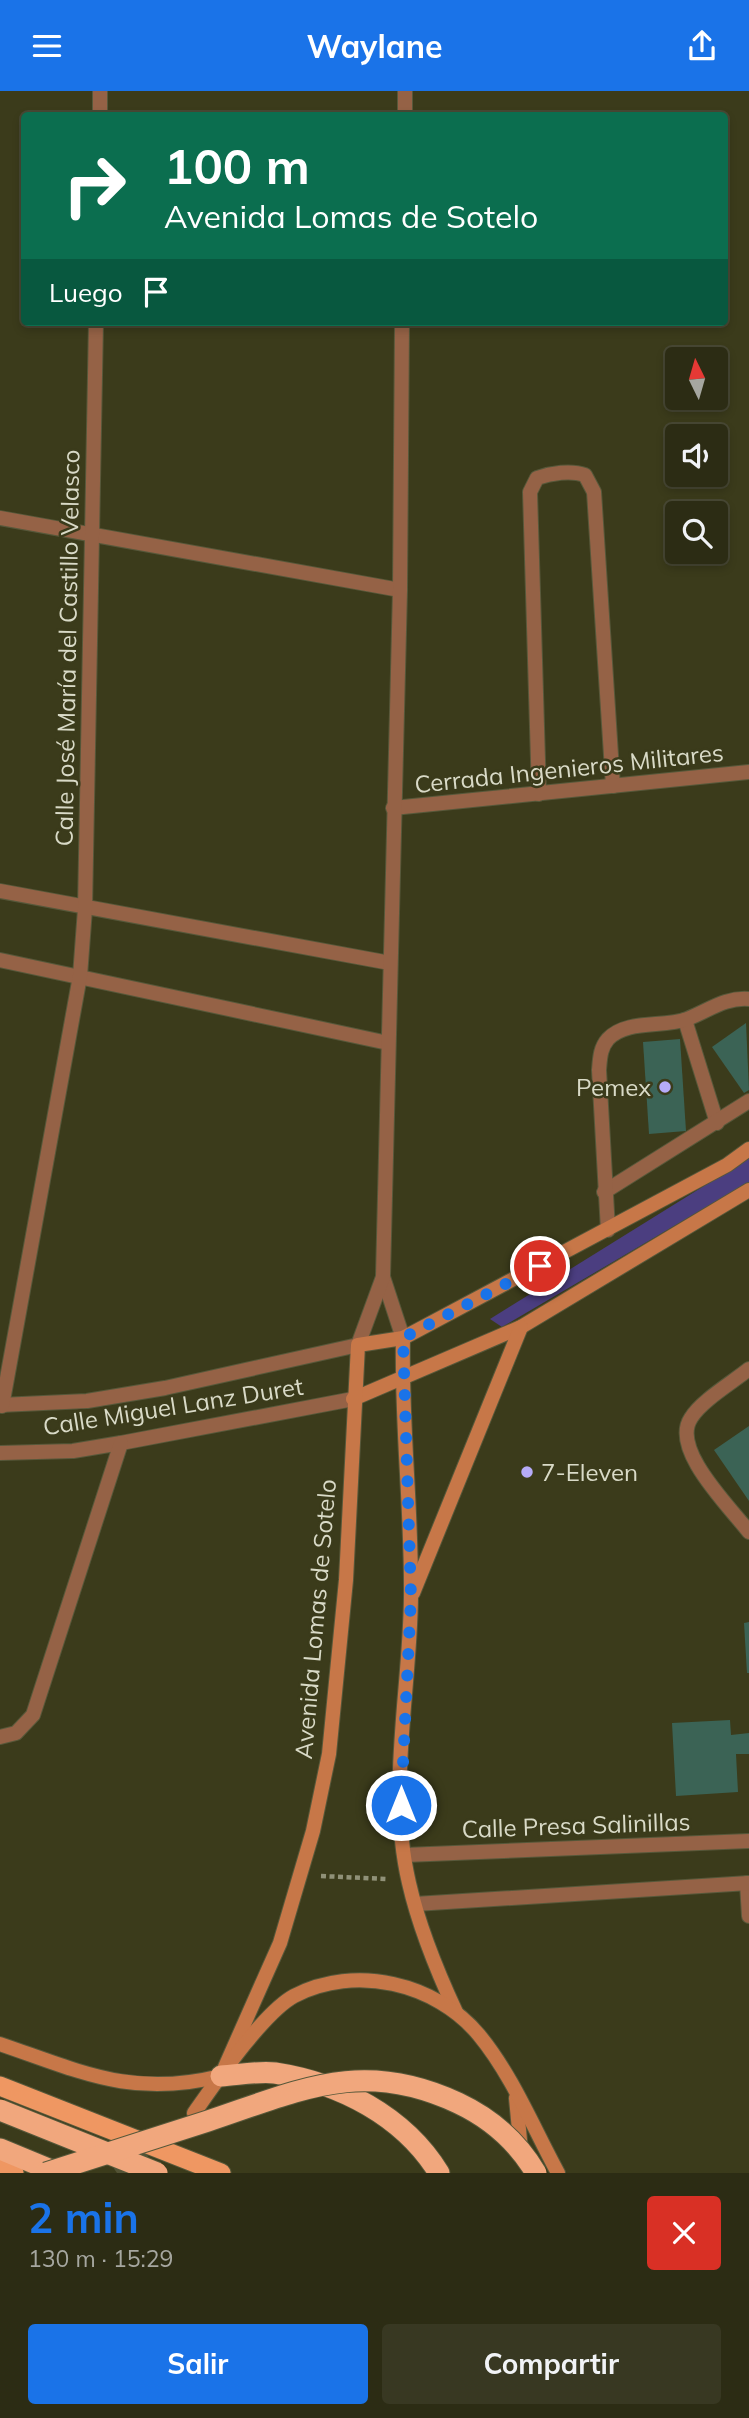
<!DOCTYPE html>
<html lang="es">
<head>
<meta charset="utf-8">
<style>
	body { margin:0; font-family:Mulish,sans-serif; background:#383822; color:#f1f3f6; height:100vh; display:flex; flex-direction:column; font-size:26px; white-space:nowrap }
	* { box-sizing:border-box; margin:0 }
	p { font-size:23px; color:#a6a7a0 }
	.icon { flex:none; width:38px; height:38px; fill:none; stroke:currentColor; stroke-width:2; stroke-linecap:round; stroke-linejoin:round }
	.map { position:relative; height:2082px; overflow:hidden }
	.side { display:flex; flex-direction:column; background:#2c2c14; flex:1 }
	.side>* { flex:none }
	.banner { position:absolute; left:21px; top:21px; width:707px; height:214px; border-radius:7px; box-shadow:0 4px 10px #0003,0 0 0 2px #484834; background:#0b6e4f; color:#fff; overflow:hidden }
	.needle { width:46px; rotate:355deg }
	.buttons { position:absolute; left:665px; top:256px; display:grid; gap:14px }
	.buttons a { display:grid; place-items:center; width:63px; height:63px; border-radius:7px; background:#2c2c14; box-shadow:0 4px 10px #0003,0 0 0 2px #484834; font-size:35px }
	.pin { position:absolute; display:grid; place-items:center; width:60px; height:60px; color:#fff; margin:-30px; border:4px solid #fff; border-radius:50%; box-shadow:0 2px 7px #0007 }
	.me { position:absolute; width:77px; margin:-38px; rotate:0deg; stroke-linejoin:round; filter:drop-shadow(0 0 5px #0008) }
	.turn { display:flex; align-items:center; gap:24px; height:147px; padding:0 28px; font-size:32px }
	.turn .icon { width:91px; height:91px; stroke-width:2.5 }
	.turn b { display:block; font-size:49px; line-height:60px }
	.then { display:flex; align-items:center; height:66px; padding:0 28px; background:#0003; gap:14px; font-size:26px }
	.round { display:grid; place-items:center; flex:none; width:74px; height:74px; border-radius:7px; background:#383822 }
	.overview { display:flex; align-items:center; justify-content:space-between; height:119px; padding:0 28px }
	h1 { font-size:42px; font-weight:700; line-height:52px; color:#1a73e8 }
	.primary-button { display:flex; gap:14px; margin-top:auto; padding:14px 28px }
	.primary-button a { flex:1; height:80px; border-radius:7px; background:#1a73e8; color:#fff; font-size:28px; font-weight:700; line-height:80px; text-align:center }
	.primary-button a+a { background:#383822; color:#f1f3f6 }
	header { display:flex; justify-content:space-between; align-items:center; height:91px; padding:0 28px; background:#1a73e8; color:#fff; font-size:32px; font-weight:700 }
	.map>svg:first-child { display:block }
</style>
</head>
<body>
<header><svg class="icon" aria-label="menu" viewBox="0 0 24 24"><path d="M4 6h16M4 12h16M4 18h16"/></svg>Waylane<svg class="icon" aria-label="share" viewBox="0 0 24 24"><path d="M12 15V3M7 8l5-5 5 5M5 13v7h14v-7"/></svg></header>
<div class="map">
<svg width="749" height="2082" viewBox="0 0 749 2082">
	<rect width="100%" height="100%" fill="#3b3b1b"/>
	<polygon fill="#4b3e80" points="749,1067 749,1091 502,1236 490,1228"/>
	<g fill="#3b6355">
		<polygon points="746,932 749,999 744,1002 712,956"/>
		<polygon points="680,948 686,1040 649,1043 643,951"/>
		<polygon points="749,1335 749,1410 714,1359"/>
		<polygon points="749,1531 749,1582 747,1582 744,1532"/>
		<polygon points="730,1629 731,1644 749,1642 749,1663 736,1663 738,1701 676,1705 672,1632"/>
	</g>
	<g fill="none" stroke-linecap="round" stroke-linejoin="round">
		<polyline stroke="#535335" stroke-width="14" stroke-dasharray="14 7" stroke-linecap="butt" points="117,2082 159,2053"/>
		<g stroke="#57583a" stroke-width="16">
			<g id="service">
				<path d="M539 703 530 401 537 387C551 382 571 379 585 384L594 401 613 695"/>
				<polyline points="685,929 717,1032"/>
				<polyline points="604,1101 749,1010"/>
				<path d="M608 1139 599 979C600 968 600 957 608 948 627 928 663 937 687 928 708 920 725 906 749 908"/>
				<path d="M749 1278C733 1291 701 1310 691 1327 670 1358 730 1416 749 1441"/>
				<polyline points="747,1792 749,1825"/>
			</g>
		</g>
		<g stroke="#57583a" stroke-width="16">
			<g id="minor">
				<polyline points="100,24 100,0"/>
				<polyline points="405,24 405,0"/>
				<polyline points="0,427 400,499"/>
				<polyline points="393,717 749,681"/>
				<polyline points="0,800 390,872"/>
				<polyline points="0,869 388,952"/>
				<polyline points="383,1186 403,1247"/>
				<polyline points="0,1314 87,1310 165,1297 358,1254 383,1186 400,499 402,231"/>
				<polyline points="2,1315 80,885 85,818 96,231"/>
				<polyline points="0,1362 73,1360 121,1352 353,1308"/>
				<polyline points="0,1646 16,1642 33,1624 121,1352"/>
				<polyline points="405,1764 749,1750"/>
				<polyline points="415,1813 749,1792"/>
			</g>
		</g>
		<g stroke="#57583a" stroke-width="16">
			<g id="secondary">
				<path d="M403 1247C401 1333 412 1420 411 1506 410 1600 387 1699 409 1792 419 1836 437 1880 456 1921"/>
				<polyline points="353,1308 521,1236 749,1099"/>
				<polyline points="413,1502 521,1236"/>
				<path d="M0 1953C82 1981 132 2007 221 1985"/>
				<polyline points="221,1985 280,1852 313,1740 329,1663 346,1489 358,1254 403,1247 727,1074 749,1058"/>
				<polyline points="516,2007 521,2060"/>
				<path d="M194 2022C216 1991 263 1922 294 1905 355 1873 436 1892 479 1944 512 1984 533 2036 558 2082"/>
			</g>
		</g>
		<g stroke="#57583a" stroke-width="21">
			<g id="trunk">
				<polyline points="0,1995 221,2082"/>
				<polyline points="0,2076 14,2082"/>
			</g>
		</g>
		<g stroke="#57583a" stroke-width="23">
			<g id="motorway">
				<path d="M221 1985C238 1984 258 1980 275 1982 340 1992 404 2025 439 2082"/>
				<polyline points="0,2058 58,2082"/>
			</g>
		</g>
		<polyline stroke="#909178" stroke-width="4.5" stroke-dasharray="5 3.5" stroke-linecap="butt" points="321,1785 386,1788"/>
		<use href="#service" stroke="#956246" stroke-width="14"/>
		<use href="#minor" stroke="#956246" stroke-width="14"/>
		<use href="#secondary" stroke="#c77748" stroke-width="14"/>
		<use href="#trunk" stroke="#ef9762" stroke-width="19"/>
		<use href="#motorway" stroke="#f1a77d" stroke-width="21"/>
		<g stroke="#57583a" stroke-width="23" stroke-linecap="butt">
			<g id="motorway-bridge">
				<polyline points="0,2019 157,2082"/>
				<path d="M46 2082C100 2065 154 2047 208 2030 301 1999 362 1967 458 2012 492 2028 517 2050 536 2082"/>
			</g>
		</g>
		<use href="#motorway-bridge" stroke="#f1a77d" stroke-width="21"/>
	</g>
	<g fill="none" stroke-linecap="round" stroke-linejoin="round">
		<polyline stroke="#1a73e8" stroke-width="12" stroke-dasharray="0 21.6" points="401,1714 411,1506 403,1247 540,1175"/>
	</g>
	<g fill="#b6abf8" stroke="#3b3b1b" stroke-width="2.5">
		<circle cx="665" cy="996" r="7"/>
		<circle cx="527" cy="1381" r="7"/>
	</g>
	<g text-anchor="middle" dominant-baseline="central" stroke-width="5" stroke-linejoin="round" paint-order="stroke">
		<g font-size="24" fill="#d9dac7" stroke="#3b3b1b">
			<text transform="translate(67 557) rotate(-89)">Calle José María del Castillo Velasco</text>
			<text transform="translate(569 677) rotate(-6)">Cerrada Ingenieros Militares</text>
			<text transform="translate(173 1315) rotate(-9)">Calle Miguel Lanz Duret</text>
			<text transform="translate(315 1528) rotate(-85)">Avenida Lomas de Sotelo</text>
			<text transform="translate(576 1734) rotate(-2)">Calle Presa Salinillas</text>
		</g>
		<g font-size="24" fill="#d9dac7" stroke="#3b3b1b" text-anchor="end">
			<text x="651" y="996">Pemex</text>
			<text x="541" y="1381" text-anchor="start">7-Eleven</text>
		</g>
	</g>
</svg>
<div class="buttons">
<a><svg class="needle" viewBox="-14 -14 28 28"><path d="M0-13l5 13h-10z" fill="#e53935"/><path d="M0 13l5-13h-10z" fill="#a6a7a0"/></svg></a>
<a><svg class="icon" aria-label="sound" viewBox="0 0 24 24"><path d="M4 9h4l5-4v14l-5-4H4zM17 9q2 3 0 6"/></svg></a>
<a><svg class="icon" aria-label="search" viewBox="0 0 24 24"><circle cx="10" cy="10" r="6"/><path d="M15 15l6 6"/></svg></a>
</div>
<div class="pin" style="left:540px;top:1175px;background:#d93025"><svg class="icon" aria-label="arrive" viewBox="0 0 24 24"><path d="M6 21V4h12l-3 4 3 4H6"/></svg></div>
<svg class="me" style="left:401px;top:1714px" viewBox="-20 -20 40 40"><circle r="17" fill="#1a73e8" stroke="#fff" stroke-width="3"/><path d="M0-11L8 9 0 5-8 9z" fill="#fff"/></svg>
<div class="banner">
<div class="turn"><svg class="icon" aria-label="right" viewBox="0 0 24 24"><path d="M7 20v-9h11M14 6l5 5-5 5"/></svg><div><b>100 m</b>Avenida Lomas de Sotelo</div></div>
<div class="then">Luego<svg class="icon" aria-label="arrive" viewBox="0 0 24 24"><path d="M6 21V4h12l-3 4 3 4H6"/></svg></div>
</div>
</div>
<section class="side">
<div class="overview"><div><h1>2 min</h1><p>130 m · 15:29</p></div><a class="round" style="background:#d93025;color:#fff"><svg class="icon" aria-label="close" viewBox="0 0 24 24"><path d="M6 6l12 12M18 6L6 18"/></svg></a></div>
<div class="primary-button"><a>Salir</a><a>Compartir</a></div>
</section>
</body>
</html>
